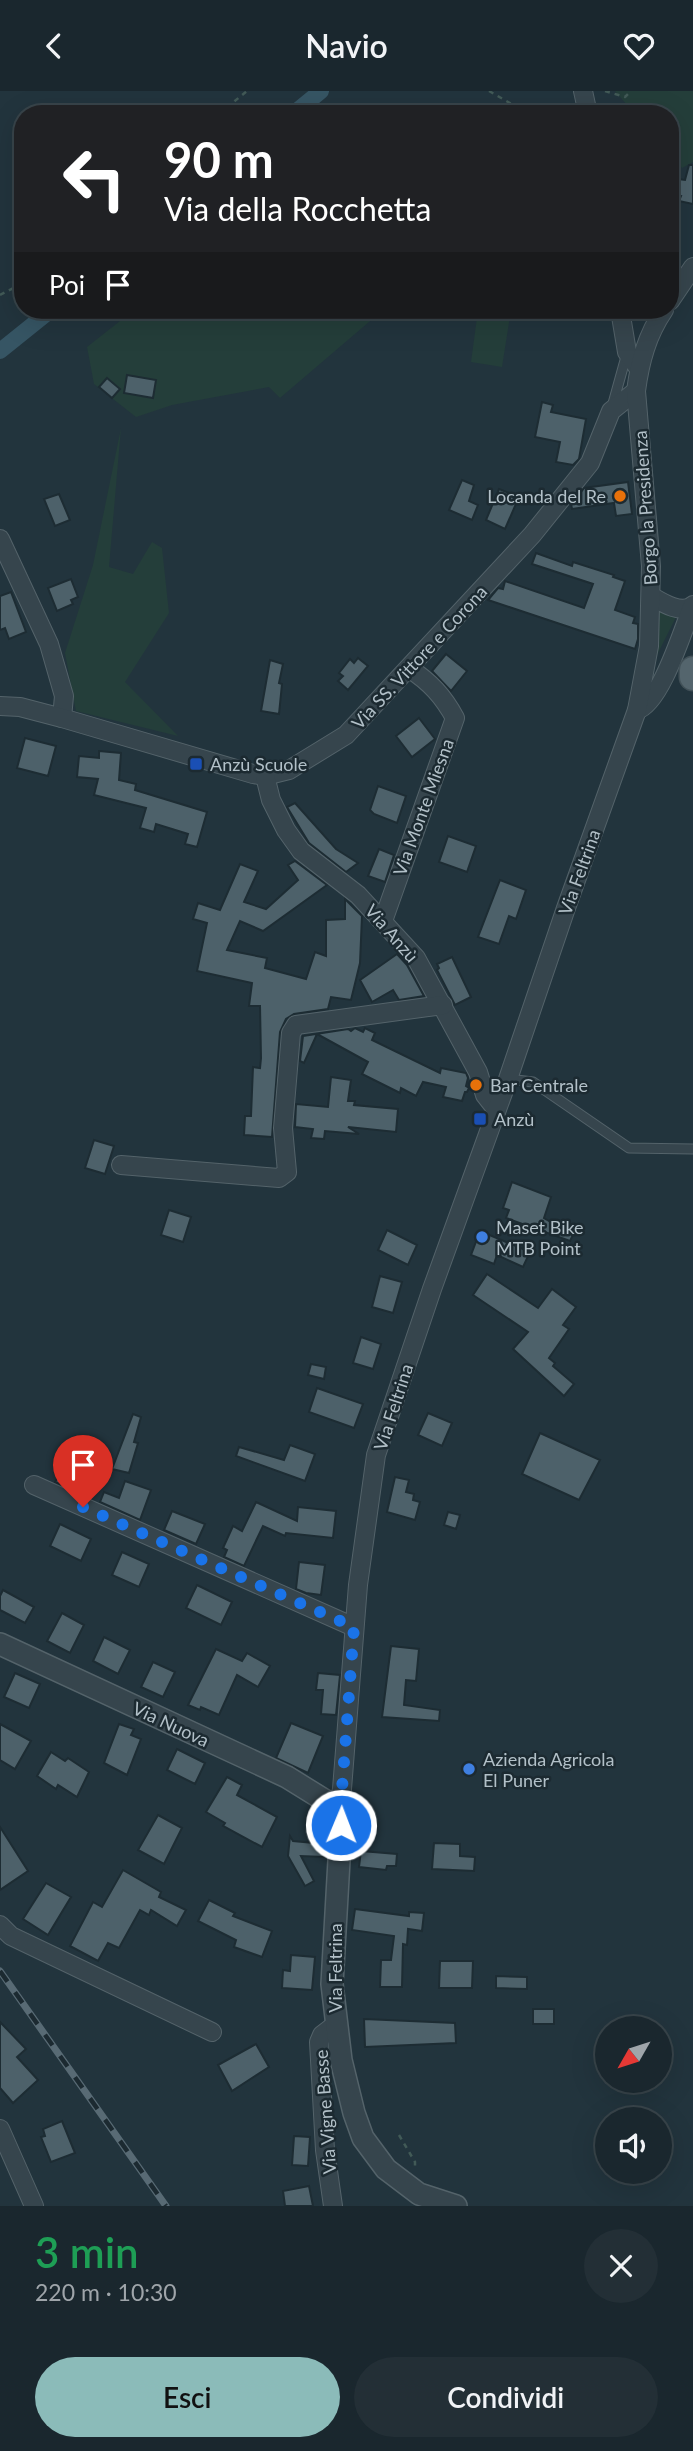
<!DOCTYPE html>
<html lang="it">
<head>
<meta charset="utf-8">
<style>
	body { margin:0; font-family:Lato,sans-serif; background:#232f36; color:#f1f3f6; height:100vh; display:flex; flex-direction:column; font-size:26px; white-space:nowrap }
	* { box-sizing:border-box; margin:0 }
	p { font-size:23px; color:#9fa5aa }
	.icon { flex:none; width:38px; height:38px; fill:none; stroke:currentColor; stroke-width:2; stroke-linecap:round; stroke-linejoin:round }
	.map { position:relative; height:2115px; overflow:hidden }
	.panel { display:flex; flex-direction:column; background:#1a272e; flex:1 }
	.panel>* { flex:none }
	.hud { position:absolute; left:14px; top:14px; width:665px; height:214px; border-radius:28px; box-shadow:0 7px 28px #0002,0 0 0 2px #38444a; background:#202124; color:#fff; overflow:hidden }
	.needle { width:46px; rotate:231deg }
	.fabs { position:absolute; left:595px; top:1925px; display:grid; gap:14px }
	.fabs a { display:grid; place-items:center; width:77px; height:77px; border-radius:50%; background:#1a272e; box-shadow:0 7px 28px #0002,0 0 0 2px #38444a; font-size:35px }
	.pin { position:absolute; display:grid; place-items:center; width:60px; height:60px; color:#fff; margin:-72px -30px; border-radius:50% 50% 50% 0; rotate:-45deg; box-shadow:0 0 7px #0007 }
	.pin .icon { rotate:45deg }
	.me { position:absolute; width:77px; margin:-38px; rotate:1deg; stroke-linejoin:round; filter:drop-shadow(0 0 5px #0008) }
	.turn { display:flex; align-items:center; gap:24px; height:147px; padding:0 35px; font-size:32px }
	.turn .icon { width:91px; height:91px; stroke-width:2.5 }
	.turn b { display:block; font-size:49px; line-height:60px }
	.then { display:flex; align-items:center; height:66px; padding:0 35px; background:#0003; gap:14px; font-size:26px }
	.round { display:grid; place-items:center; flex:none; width:74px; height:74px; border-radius:37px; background:#232f36 }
	.head { display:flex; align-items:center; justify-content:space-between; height:119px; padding:0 35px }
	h1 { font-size:42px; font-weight:600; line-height:52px; color:#1e9e55 }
	.button { display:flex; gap:14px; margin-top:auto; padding:14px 35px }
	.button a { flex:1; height:80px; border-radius:42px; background:#8bbbb9; color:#111; font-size:28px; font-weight:600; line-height:80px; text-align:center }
	.button a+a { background:#232f36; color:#f1f3f6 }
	header { display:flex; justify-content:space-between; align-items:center; height:91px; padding:0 35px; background:#1a272e; font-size:32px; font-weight:600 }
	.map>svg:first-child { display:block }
</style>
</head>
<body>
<header><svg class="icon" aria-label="back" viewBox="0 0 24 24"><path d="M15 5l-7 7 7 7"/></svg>Navio<svg class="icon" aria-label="heart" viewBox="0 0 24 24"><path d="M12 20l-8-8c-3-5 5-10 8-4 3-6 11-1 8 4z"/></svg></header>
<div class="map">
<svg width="693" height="2115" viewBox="0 0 693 2115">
	<rect width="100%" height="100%" fill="#22343d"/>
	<g fill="#243e3a">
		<polygon points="615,0 693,0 693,71 682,77 670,63 670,23 635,23"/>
		<polygon points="134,219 383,219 280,307 269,296 172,314 136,326 94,293 87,256"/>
		<polygon points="478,219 511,219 502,276 471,271"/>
		<polygon points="121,337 109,476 133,483 152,451 162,457 169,522 125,591 178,645 76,620 65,562 93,474"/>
		<polygon points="656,518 678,522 654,570"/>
	</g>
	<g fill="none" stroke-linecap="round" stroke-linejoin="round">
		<g stroke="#365564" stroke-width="16">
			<polyline points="293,23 321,0"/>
			<polyline points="0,260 51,219"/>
		</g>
	</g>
	<g fill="#4d616a" stroke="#1d2c33" stroke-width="2">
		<polygon points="689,74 693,74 693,113 679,110 681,105 670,103 670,87 685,89"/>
		<polygon points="127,284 156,289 153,307 124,302"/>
		<polygon points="107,287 120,298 112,307 99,296"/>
		<polygon points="542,311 553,314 551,321 586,328 579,368 573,374 556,371 560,351 535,346"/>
		<polygon points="462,389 474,394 469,410 478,414 472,429 449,419"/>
		<polygon points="628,391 632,423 616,425 614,412 572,418 571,413 584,397"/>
		<polygon points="499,398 519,406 505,438 486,429"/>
		<polygon points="59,403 70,429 55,435 44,408"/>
		<polygon points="536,462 572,475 573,471 614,484 613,486 625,490 615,519 635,526 633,532 638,533 638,548 635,558 488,509 498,497 503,498 505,490 584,517 593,493 532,473"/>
		<polygon points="71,488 78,506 71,509 73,513 57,520 48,497"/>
		<polygon points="11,501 26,541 9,548 5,537 0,539 0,505"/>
		<polygon points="446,563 467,580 451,600 432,580"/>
		<polygon points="358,567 368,575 348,599 338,590 343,585 339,582 350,568 354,572"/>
		<polygon points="270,569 283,573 279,592 282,593 279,623 261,620"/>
		<polygon points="419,627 435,648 412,666 396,645"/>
		<polygon points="25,647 56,655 48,685 17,677"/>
		<polygon points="99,660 121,662 119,689 136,693 135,699 207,721 197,756 185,753 188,743 156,733 154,741 140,737 146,717 94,704 98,688 77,686 79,665 99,667"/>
		<polygon points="378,695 406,705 397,732 374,723 370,719"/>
		<polygon points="295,712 336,758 358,772 346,781 309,752 287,716"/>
		<polygon points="448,745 476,755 467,781 439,771"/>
		<polygon points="379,758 394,764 385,791 368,785"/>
		<polygon points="295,770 327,794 263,840 240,830 227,859 267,867 265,877 306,888 315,861 326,865 326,829 345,828 345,808 362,825 360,872 351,909 331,906 328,918 294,923 286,928 280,941 272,1046 244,1044 245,1025 251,1025 253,976 260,977 261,967 260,915 249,915 252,892 197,880 207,832 193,828 198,812 220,819 240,773 258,780 244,811 266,818 298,789 288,774"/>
		<polygon points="500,789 526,799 516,828 509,825 499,853 478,846"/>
		<polygon points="397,863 407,874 424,905 399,909 393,899 372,911 360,889"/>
		<polygon points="452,866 471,906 455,914 437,879 439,877 437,873"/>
		<polygon points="355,937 363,941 365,937 375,942 372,949 440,982 441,977 466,982 468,987 466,995 469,997 467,1001 465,1001 462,1010 443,1006 446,996 423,991 416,1005 401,997 400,1002 362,983 368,971 317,943 304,972 300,970 303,945 348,938 351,940"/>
		<polygon points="331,986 351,989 348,1010 355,1010 354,1014 398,1018 396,1041 348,1036 359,1043 325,1040 324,1048 311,1047 313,1038 295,1036 296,1013 328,1016"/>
		<polygon points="94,1049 114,1055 105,1083 85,1077"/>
		<polygon points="512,1091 551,1106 544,1127 573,1144 570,1150 506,1127 509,1119 503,1117"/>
		<polygon points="169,1119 191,1126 183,1151 161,1144"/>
		<polygon points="387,1139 417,1154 408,1174 378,1159"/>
		<polygon points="480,1140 530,1161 523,1176 497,1164 494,1173 471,1164"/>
		<polygon points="487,1183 538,1217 552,1198 576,1216 563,1234 569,1238 549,1267 555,1272 553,1275 574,1293 564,1305 513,1258 528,1241 473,1204"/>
		<polygon points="380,1185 402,1191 393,1222 372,1216"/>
		<polygon points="361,1246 381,1253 373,1278 353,1272"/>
		<polygon points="311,1273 326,1276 324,1288 308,1284"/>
		<polygon points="317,1297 363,1313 354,1337 309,1321"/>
		<polygon points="428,1322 452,1332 442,1355 418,1344"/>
		<polygon points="133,1323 141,1326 134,1351 138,1352 129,1382 112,1378"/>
		<polygon points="540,1342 600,1369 579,1409 522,1383"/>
		<polygon points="290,1354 315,1363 305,1390 236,1365 239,1356 284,1369"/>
		<polygon points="75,1367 93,1377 79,1401 55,1391 67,1370 72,1372"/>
		<polygon points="395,1386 409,1389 406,1401 414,1403 413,1409 420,1411 415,1429 387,1421"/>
		<polygon points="125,1390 151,1399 140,1429 100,1411 104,1401 119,1407"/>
		<polygon points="256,1411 297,1430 298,1416 336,1420 333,1447 286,1442 285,1445 263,1435 244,1475 224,1466 227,1459 223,1457 233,1435 242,1440"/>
		<polygon points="172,1420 205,1433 196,1453 164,1439"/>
		<polygon points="448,1421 460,1424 456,1438 444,1434"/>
		<polygon points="60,1433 91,1448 81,1470 50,1455"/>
		<polygon points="122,1461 149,1473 139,1496 112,1484"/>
		<polygon points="299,1471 325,1474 321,1504 306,1502 296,1498"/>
		<polygon points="197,1494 232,1511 221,1534 186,1517"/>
		<polygon points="3,1499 34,1516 25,1532 0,1519 0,1505"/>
		<polygon points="62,1522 84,1534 70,1562 47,1550"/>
		<polygon points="104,1546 130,1559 118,1583 93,1570"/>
		<polygon points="391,1555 419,1558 416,1590 406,1589 404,1614 440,1619 439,1630 382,1626"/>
		<polygon points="216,1558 242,1570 247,1562 270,1575 258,1596 237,1584 219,1624 201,1616 200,1619 188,1614"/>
		<polygon points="153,1571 175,1581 163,1606 141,1596"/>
		<polygon points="15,1582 40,1593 29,1617 4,1606"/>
		<polygon points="318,1582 340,1584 336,1624 321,1623 323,1599 316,1599"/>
		<polygon points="291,1632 323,1645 308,1682 276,1667"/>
		<polygon points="0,1633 31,1650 15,1678 0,1669"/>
		<polygon points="119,1633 134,1638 131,1644 141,1648 127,1684 104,1672"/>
		<polygon points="177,1658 205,1672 195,1693 167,1679"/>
		<polygon points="51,1661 65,1670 68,1667 89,1681 77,1706 58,1694 56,1698 37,1685"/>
		<polygon points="227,1686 242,1694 237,1704 277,1726 262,1756 223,1735 225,1732 206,1721"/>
		<polygon points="158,1724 182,1737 164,1773 138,1759"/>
		<polygon points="0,1736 28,1780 0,1799"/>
		<polygon points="290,1745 293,1750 325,1753 325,1766 301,1765 314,1790 305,1795 288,1765"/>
		<polygon points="434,1752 460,1753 460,1765 475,1766 474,1780 432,1778"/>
		<polygon points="361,1760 397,1763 396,1775 387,1775 386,1779 359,1776"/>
		<polygon points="123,1779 161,1801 159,1806 186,1819 177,1835 151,1819 149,1824 140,1819 119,1857 108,1852 98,1870 70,1855 93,1811 102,1816"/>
		<polygon points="46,1792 71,1806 48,1844 23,1828"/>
		<polygon points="209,1809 235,1822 233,1825 272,1840 262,1866 234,1856 236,1849 198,1830"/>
		<polygon points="355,1818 409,1825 409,1821 424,1822 422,1840 408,1838 407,1854 403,1853 402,1896 380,1896 381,1869 391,1869 394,1845 352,1839"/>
		<polygon points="291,1864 315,1866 312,1899 282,1897 283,1879 290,1880"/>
		<polygon points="440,1870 473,1870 472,1897 439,1897"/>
		<polygon points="496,1885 527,1886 527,1898 496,1897"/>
		<rect x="533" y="1918" width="21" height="15"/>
		<polygon points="364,1928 455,1932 456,1952 365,1956"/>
		<polygon points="0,1931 26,1958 17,1966 38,1989 13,2012 0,1997"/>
		<polygon points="256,1953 269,1976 232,2000 218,1974"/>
		<polygon points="62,2030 75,2062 51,2071 41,2046 45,2045 43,2038"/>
		<polygon points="294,2045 310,2046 308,2075 292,2074"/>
		<polygon points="309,2095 313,2115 285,2115 283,2100"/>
	</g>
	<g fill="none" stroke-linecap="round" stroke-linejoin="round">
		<g stroke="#54636a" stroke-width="11">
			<g id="service">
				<polyline points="612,316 627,262"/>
				<polyline points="508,988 533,991 629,1057 693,1058"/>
			</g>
		</g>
		<g stroke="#54636a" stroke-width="20">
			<g id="minor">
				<polyline points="583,0 588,23"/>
				<polyline points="670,210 693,176"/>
				<polyline points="620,219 627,261 639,278"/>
				<polyline points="0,448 49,553 64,605 62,627"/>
				<path d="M651 505C663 512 680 523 693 515"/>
				<polyline points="0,615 20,616 62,627 253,683 265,685 289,679 346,644 532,444 590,372 611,320 636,300"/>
				<path d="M637 619C661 612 683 538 693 514"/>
				<polyline points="265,685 271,709 286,739 301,760 358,804 416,867 478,981 485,1004 496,1018"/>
				<path d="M383 830 455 627C443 605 430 591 410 578"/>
				<polyline points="121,1074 279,1087 287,1081 283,1037 291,942 296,934 443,914"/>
				<polyline points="34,1394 354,1536"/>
				<path d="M337 1721 342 1698 358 1494 376 1364 432 1198 508 988 566 817 637 619 649 555 651 475 636 300C640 270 647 244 664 219"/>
				<polyline points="0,1834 11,1845 212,1941"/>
				<polyline points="0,2038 34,2115"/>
				<polyline points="333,2115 325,2059 319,1951 322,1944 335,1934"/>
			</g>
		</g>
		<g stroke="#54636a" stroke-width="24">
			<polyline id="tertiary" points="0,1553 287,1686 329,1712 337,1721 341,1734 332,1893 341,1969 354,2022 363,2047 386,2078 419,2103 456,2115"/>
		</g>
		<g stroke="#425158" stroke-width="29">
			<polyline id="primary" points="693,579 693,586"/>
		</g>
		<g stroke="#425a57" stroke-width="2.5" stroke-dasharray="5 5" stroke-linecap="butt">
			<polyline points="489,0 529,23"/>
			<polyline points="605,0 625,6 631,0"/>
			<polyline points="219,23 247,0"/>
			<polyline points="0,204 23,192"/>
			<polyline points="399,2044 415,2071 415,2078"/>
		</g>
		<use href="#service" stroke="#36454d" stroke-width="9"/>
		<use href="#minor" stroke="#36454d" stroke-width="18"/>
		<use href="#tertiary" stroke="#36454d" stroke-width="21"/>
		<use href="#primary" stroke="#54656d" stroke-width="26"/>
		<g stroke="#586a74" stroke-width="7">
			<polyline id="rail" points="0,1880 166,2115"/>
		</g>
		<use href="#rail" stroke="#1c2a31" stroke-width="4.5" stroke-dasharray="13" stroke-linecap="butt"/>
	</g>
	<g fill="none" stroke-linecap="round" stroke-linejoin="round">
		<polyline stroke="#1a73e8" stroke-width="12" stroke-dasharray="0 21.6" points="83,1416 354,1536 342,1698 337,1721 341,1734"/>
	</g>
	<g fill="#e8710a" stroke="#1c2a31" stroke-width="2.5">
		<circle cx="620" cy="405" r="7"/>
		<circle cx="476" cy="994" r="7"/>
	</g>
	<g fill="#1a4fb4" stroke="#1c2a31" stroke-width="2.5">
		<rect x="189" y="666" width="14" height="14" rx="3.5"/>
		<rect x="473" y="1021" width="14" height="14" rx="3.5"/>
	</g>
	<g fill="#3f7fe0" stroke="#1c2a31" stroke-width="2.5">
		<circle cx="482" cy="1146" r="7"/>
		<circle cx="469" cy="1678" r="7"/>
	</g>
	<g text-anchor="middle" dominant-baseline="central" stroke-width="5" stroke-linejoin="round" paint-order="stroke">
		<g font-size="18" fill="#b2c0c8" stroke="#1c2a31" text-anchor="start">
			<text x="606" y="405" text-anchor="end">Locanda del Re</text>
			<text x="210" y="673">Anzù Scuole</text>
			<text x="490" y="994">Bar Centrale</text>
			<text x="494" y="1028">Anzù</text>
			<text x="496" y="1136">Maset Bike<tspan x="496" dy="21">MTB Point</tspan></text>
			<text x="483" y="1668">Azienda Agricola<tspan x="483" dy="21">El Puner</tspan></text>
		</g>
		<g font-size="18" fill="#b2c0c8" stroke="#1c2a31">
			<text transform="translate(645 417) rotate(-94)">Borgo la Presidenza</text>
			<text transform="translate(419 566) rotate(-47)">Via SS. Vittore e Corona</text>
			<text transform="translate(423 716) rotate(-70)">Via Monte Miesna</text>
			<text transform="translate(579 781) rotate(-70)">Via Feltrina</text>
			<text transform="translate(392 842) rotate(49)">Via Anzù</text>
			<text transform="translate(393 1316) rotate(-72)">Via Feltrina</text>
			<text transform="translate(171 1633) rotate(25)">Via Nuova</text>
			<text transform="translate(335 1877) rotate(-90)">Via Feltrina</text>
			<text transform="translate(325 2021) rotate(-94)">Via Vigne Basse</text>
		</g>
	</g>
</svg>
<div class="fabs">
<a><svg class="needle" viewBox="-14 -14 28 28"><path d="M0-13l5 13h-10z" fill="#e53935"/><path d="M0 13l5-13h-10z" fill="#9fa5aa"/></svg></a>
<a><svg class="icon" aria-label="sound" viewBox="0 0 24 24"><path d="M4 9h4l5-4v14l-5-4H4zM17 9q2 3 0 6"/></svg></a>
</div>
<div class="pin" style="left:83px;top:1416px;background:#d93025"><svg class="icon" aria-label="arrive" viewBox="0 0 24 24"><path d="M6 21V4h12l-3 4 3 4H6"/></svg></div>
<svg class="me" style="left:341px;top:1734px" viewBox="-20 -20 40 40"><circle r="17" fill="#1a73e8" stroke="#fff" stroke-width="3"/><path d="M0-11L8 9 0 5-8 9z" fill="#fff"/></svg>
<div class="hud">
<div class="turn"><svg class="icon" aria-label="left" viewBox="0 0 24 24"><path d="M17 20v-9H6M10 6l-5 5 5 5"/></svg><div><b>90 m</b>Via della Rocchetta</div></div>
<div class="then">Poi<svg class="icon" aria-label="arrive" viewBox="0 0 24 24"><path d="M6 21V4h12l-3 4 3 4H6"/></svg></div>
</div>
</div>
<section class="panel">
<div class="head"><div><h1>3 min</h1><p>220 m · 10:30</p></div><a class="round"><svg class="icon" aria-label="close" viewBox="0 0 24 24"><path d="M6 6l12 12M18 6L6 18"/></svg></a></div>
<div class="button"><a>Esci</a><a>Condividi</a></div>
</section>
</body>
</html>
